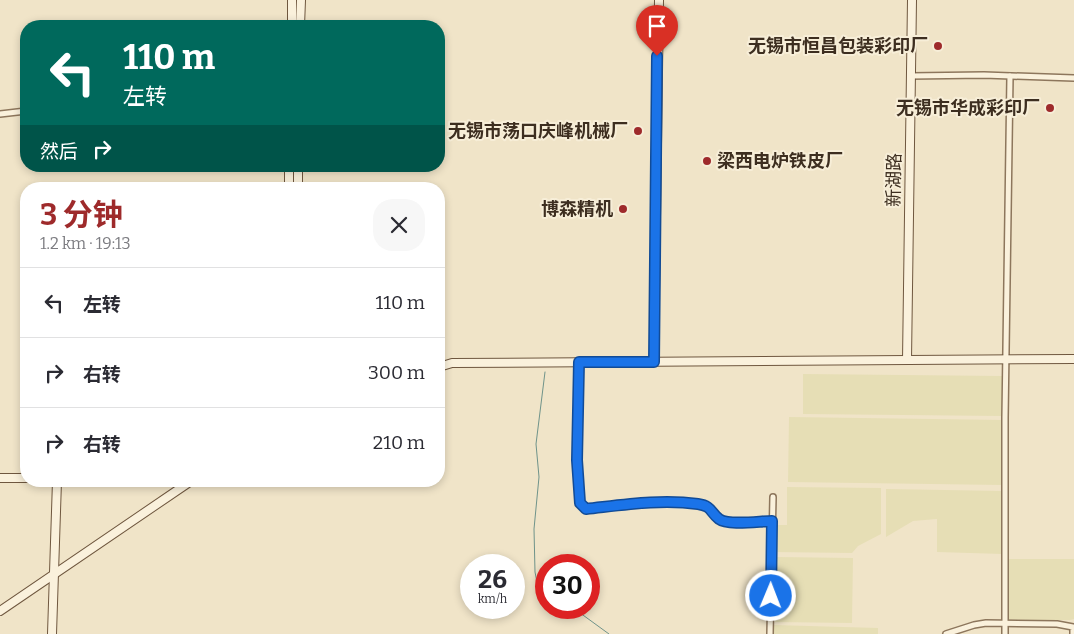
<!DOCTYPE html>
<html lang="zh">
<head>
<meta charset="utf-8">
<style>
	body { margin:0; font-family:Bitter,"Noto Sans SC",serif; background:#f7f7f7; color:#2b2b33; height:100vh; display:flex; flex-direction:column; font-size:19px; white-space:nowrap }
	* { box-sizing:border-box; margin:0 }
	p { font-size:16px; color:#7c7c81 }
	.icon { flex:none; width:28px; height:28px; fill:none; stroke:currentColor; stroke-width:2; stroke-linecap:round; stroke-linejoin:round }
	.map { position:relative; flex:1; overflow:hidden }
	.details { position:absolute; left:20px; top:182px; width:425px; height:305px; display:flex; flex-direction:column; background:#fff; border-radius:20px; box-shadow:0 2px 8px #0003 }
	.details>* { flex:none }
	.hud { position:absolute; left:20px; top:20px; width:425px; height:152px; border-radius:20px; box-shadow:0 2px 8px #0003; background:#00695c; color:#fff; overflow:hidden }
	.speed { position:absolute; left:460px; top:554px; display:flex; gap:10px; font-size:25px; font-weight:700; text-align:center }
	.speed>* { display:grid; place-content:center; width:65px; height:65px; border-radius:50%; background:#fff; box-shadow:0 2px 8px #0003; line-height:1 }
	.speed small { font-size:12px; font-weight:400 }
	.speed .limit { border:8px solid #d22; background:#fff; color:#111 }
	.pin { position:absolute; display:grid; place-items:center; width:42px; height:42px; color:#fff; margin:-51px -21px; border-radius:50% 50% 50% 0; rotate:-45deg; box-shadow:0 0 5px #0007 }
	.pin .icon { rotate:45deg }
	.me { position:absolute; width:55px; margin:-28px; rotate:1deg; stroke-linejoin:round; filter:drop-shadow(0 0 4px #0008) }
	.turn { display:flex; align-items:center; gap:18px; height:105px; padding:0 20px; font-size:22px }
	.turn .icon { width:65px; height:65px; stroke-width:2.5 }
	.turn b { display:block; font-size:35px; line-height:42px }
	.then { display:flex; align-items:center; height:48px; padding:0 20px; background:#0003; gap:10px; font-size:19px }
	.round { display:grid; place-items:center; flex:none; width:52px; height:52px; border-radius:20px; background:#f7f7f7 }
	.headline { display:flex; align-items:center; justify-content:space-between; height:85px; padding:0 20px }
	h1 { font-size:30px; font-weight:700; line-height:38px; color:#9e2a2b }
	ul { padding:0; list-style:none }
	li { display:flex; align-items:center; gap:15px; height:70px; padding:0 20px; border-top:1px solid #e1e1e2 }
	li div { flex:1 }
	li b { display:block; font-size:19px }
	li em { font-style:normal }
	.map>svg:first-child { display:block }
</style>
</head>
<body>
<div class="map">
<svg width="1074" height="634" viewBox="0 0 1074 634">
	<rect width="100%" height="100%" fill="#f0e4c8"/>
	<g fill="#e6deb5">
		<polygon points="803,374 1002,376 1002,416 803,414"/>
		<polygon points="789,417 1003,420 1003,485 788,482"/>
		<polygon points="787,487 881,488 881,534 858,546 852,553 773,552 774,525 787,525"/>
		<polygon points="886,489 1003,491 1003,554 937,552 937,519 913,521 886,537"/>
		<polygon points="776,557 853,558 852,623 775,622"/>
		<polygon points="1009,559 1074,559 1074,619 1070,620 1009,620"/>
		<polygon points="774,625 878,628 878,634 774,634"/>
	</g>
	<g fill="none" stroke-linecap="round" stroke-linejoin="round">
		<g stroke="#6f938a" stroke-width="1">
			<polyline points="545,372 536,444 539,477 534,529 535,572 540,598 546,600"/>
			<polyline points="569,608 576,610 609,634"/>
		</g>
		<g stroke="#8d765c" stroke-width="8">
			<g id="street">
				<polyline points="910,76 984,75 1074,78"/>
				<polyline points="0,114 26,111"/>
				<path d="M579 362 577 460 581 503 586 509C623 505 660 499 698 504 713 506 710 512 719 519 728 526 760 521 772 521"/>
				<polyline points="770,634 773,497"/>
				<polyline points="946,634 974,625 986,623 1057,624 1073,627 1073,634"/>
				<polyline points="1005,634 1005,418 1010,76"/>
			</g>
		</g>
		<g stroke="#6f573f" stroke-width="10">
			<g id="secondary">
				<polyline points="292,26 292,0"/>
				<polyline points="300,26 301,0"/>
				<polyline points="289,189 289,166"/>
				<polyline points="298,189 298,166"/>
				<polyline points="907,360 912,0"/>
				<polyline points="654,362 659,0"/>
				<polyline points="439,367 452,363 1074,359"/>
				<polyline points="0,478 26,478"/>
				<polyline points="0,611 191,481"/>
				<polyline points="52,634 57,481"/>
			</g>
		</g>
		<use href="#street" stroke="#faf1dc" stroke-width="5"/>
		<use href="#secondary" stroke="#faf1dc" stroke-width="8"/>
	</g>
	<g fill="none" stroke-linecap="round" stroke-linejoin="round">
		<g stroke="#114b97" stroke-width="12">
			<path id="route" d="M657 56 654 362H579L577 460 580 503 586 509C623 505 660 499 698 504 712 506 710 512 719 519 728 526 760 521 772 521L771 596"/>
		</g>
		<use href="#route" stroke="#1a73e8" stroke-width="9"/>
	</g>
	<g fill="#9e2a2b" stroke="#f7eed8" stroke-width="2">
		<circle cx="938" cy="46" r="5"/>
		<circle cx="1050" cy="108" r="5"/>
		<circle cx="638" cy="131" r="5"/>
		<circle cx="707" cy="161" r="5"/>
		<circle cx="623" cy="209" r="5"/>
	</g>
	<g text-anchor="middle" dominant-baseline="central" stroke-width="4" stroke-linejoin="round" paint-order="stroke">
		<g font-size="18" font-weight="bold" fill="#3d2e20" stroke="#f7eed8" text-anchor="end">
			<text x="928" y="46">无锡市恒昌包装彩印厂</text>
			<text x="1040" y="108">无锡市华成彩印厂</text>
			<text x="628" y="131">无锡市荡口庆峰机械厂</text>
			<text x="717" y="161" text-anchor="start">梁西电炉铁皮厂</text>
			<text x="613" y="209">博森精机</text>
		</g>
		<g font-size="18" fill="#3d2e20" stroke="#f7eed8">
			<text transform="translate(894 180) rotate(-89)">新湖路</text>
		</g>
	</g>
</svg>
<div class="speed"><div>26<small>km/h</small></div><div class="limit">30</div></div>
<div class="pin" style="left:657px;top:56px;background:#d93025"><svg class="icon" aria-label="arrive" viewBox="0 0 24 24"><path d="M6 21V4h12l-3 4 3 4H6"/></svg></div>
<svg class="me" style="left:771px;top:596px" viewBox="-20 -20 40 40"><circle r="17" fill="#1a73e8" stroke="#fff" stroke-width="3"/><path d="M0-11L8 9 0 5-8 9z" fill="#fff"/></svg>
<div class="hud">
<div class="turn"><svg class="icon" aria-label="left" viewBox="0 0 24 24"><path d="M17 20v-9H6M10 6l-5 5 5 5"/></svg><div><b>110 m</b>左转</div></div>
<div class="then">然后<svg class="icon" aria-label="right" viewBox="0 0 24 24"><path d="M7 20v-9h11M14 6l5 5-5 5"/></svg></div>
</div>
<section class="details">
<div class="headline"><div><h1>3 分钟</h1><p>1.2 km · 19:13</p></div><a class="round"><svg class="icon" aria-label="close" viewBox="0 0 24 24"><path d="M6 6l12 12M18 6L6 18"/></svg></a></div>
<ul>
<li><svg class="icon" aria-label="left" viewBox="0 0 24 24"><path d="M17 20v-9H6M10 6l-5 5 5 5"/></svg><div><b>左转</b></div><em>110 m</em></li>
<li><svg class="icon" aria-label="right" viewBox="0 0 24 24"><path d="M7 20v-9h11M14 6l5 5-5 5"/></svg><div><b>右转</b></div><em>300 m</em></li>
<li><svg class="icon" aria-label="right" viewBox="0 0 24 24"><path d="M7 20v-9h11M14 6l5 5-5 5"/></svg><div><b>右转</b></div><em>210 m</em></li>
</ul>
</section>
</div>
</body>
</html>
